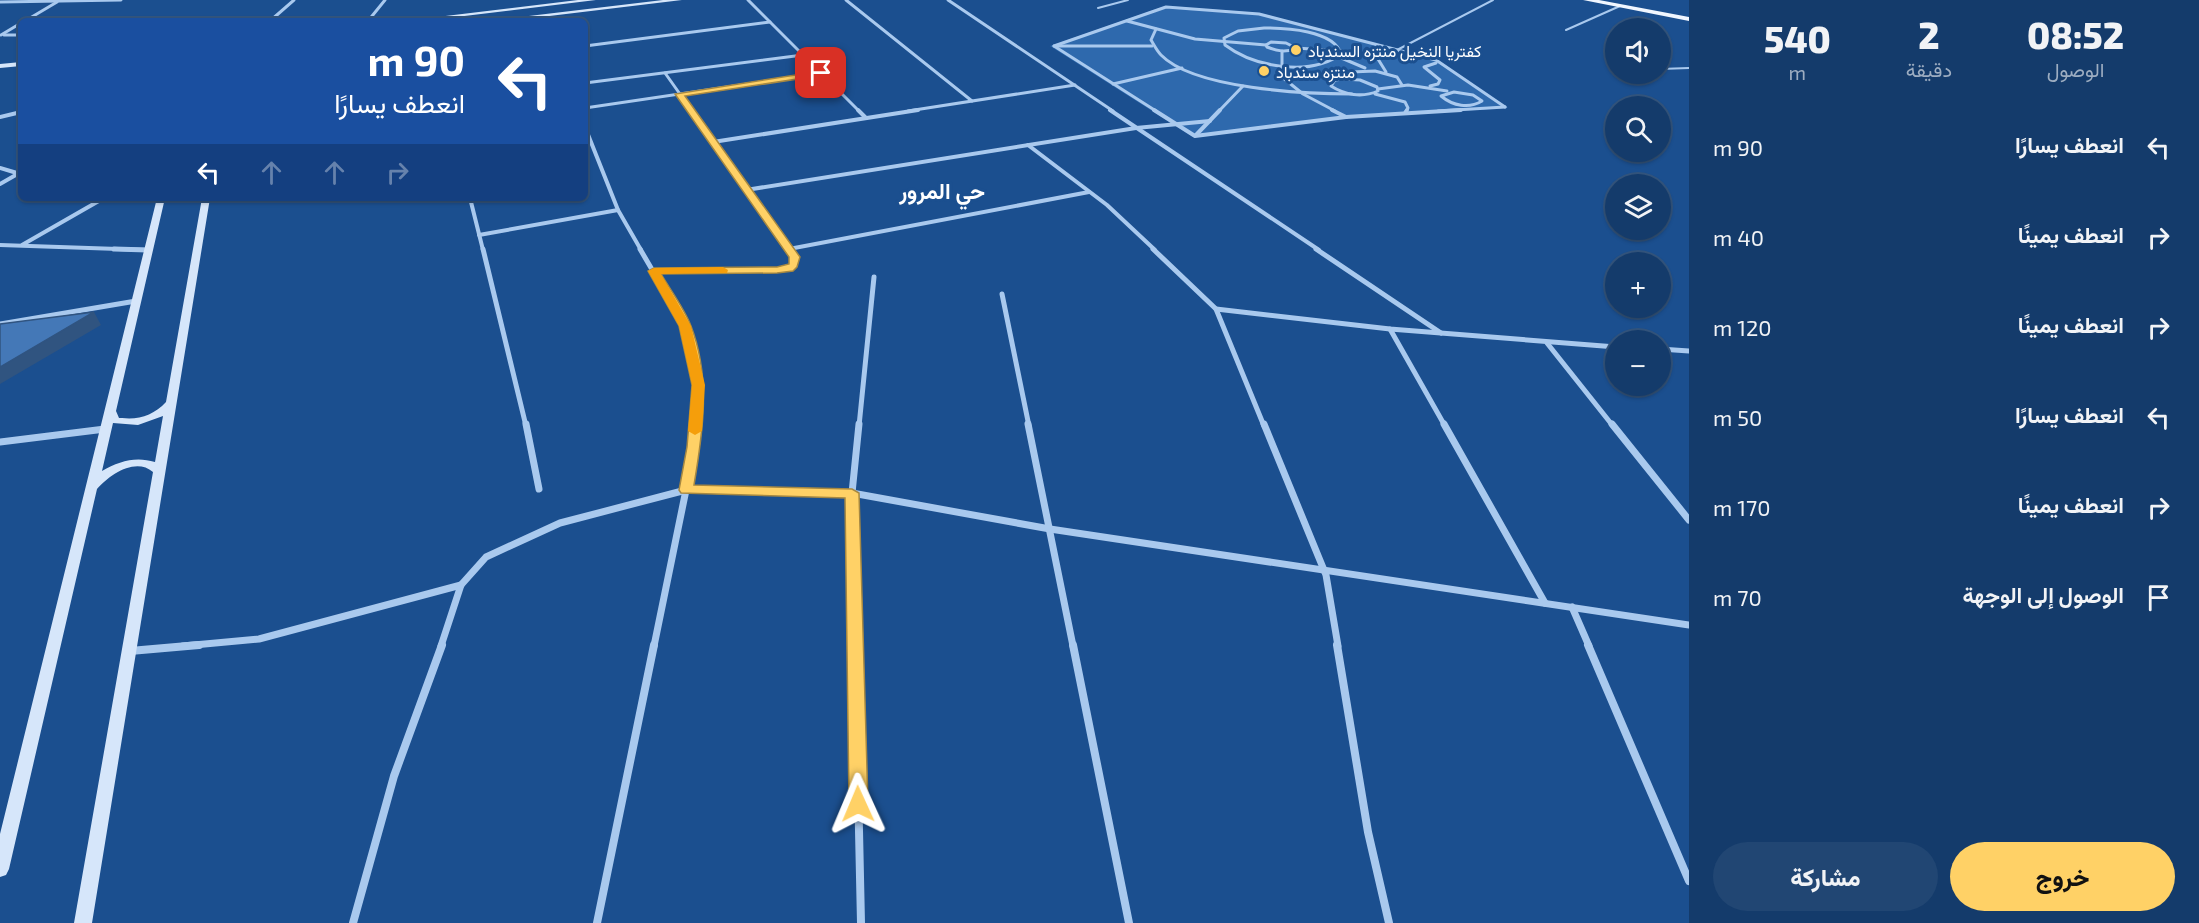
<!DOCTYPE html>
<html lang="ar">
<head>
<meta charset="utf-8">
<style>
	body { margin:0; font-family:"Exo 2",Vazirmatn,sans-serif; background:#214673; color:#f1f3f6; direction:rtl; height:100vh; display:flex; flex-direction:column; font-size:22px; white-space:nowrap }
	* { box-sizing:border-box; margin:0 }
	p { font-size:20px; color:#9dadc1 }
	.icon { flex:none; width:33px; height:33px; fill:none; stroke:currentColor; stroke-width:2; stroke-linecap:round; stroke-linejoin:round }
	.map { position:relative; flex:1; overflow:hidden; direction:ltr }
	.side { display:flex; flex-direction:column; background:#143b6b; width:510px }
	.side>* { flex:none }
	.hud { position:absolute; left:18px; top:18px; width:570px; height:183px; border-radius:9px; box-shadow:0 2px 4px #0004,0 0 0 2px #33557e; direction:rtl; background:#1a4fa0; color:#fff; overflow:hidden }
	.controls { position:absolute; left:1605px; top:18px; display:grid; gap:12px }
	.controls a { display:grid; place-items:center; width:66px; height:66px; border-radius:50%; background:#143b6b; box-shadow:0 2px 4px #0004,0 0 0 2px #33557e; font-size:30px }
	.pin { position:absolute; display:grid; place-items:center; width:51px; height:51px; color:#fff; margin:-26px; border-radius:12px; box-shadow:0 3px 9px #0006 }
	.me { position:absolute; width:66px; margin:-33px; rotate:359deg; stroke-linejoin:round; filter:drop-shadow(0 0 4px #0008) }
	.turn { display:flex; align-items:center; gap:21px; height:126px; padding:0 24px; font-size:27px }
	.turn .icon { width:78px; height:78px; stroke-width:2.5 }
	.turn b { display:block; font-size:42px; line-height:51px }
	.lanes { display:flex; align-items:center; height:57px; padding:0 24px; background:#0003; justify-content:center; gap:30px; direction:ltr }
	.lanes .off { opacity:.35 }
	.eta { display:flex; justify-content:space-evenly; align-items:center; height:102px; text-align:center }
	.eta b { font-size:36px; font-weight:800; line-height:42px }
	.button { display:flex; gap:12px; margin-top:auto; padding:12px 24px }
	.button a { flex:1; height:69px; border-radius:36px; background:#ffd166; color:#111; font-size:24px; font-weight:800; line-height:69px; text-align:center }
	.button a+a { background:#214673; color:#f1f3f6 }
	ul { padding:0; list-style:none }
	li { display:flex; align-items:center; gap:18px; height:90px; padding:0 24px }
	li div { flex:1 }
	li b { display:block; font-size:22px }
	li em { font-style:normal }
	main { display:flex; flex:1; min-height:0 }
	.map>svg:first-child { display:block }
</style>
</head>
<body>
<main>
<section class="side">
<div class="eta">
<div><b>08:52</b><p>الوصول</p></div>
<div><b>2</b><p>دقيقة</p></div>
<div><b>540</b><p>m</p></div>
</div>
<ul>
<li><svg class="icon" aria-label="left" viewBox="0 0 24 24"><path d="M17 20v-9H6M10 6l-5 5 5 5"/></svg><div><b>انعطف يسارًا</b></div><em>90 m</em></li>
<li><svg class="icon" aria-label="right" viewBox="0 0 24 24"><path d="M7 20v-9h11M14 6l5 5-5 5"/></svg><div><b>انعطف يمينًا</b></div><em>40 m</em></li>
<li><svg class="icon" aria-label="right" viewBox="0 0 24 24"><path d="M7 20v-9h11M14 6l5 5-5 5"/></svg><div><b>انعطف يمينًا</b></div><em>120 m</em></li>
<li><svg class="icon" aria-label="left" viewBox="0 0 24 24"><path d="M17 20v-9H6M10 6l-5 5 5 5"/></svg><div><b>انعطف يسارًا</b></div><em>50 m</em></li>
<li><svg class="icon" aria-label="right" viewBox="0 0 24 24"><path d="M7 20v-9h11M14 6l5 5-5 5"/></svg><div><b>انعطف يمينًا</b></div><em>170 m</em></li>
<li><svg class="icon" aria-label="arrive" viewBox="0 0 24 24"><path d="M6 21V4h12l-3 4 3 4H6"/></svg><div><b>الوصول إلى الوجهة</b></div><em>70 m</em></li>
</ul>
<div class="button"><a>خروج</a><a>مشاركة</a></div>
</section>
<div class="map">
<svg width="1689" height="923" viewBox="0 0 1689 923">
	<rect width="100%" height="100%" fill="#1b4f8f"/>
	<polygon fill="#2e69ad" points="1165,6 1260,13 1438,60 1508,108 1347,118 1193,137 1050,46"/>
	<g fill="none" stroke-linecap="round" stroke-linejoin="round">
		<g stroke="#a9c9ee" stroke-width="2">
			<polyline points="1098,8 1128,0"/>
			<polyline points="1566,30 1620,6"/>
			<polyline points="1397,50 1493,0"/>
			<polyline points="1660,69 1689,68"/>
		</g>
		<g stroke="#a9c9ee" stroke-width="3">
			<polyline points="1127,21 1195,39 1266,45"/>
			<path d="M1264 28C1285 28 1334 30 1341 54 1310 77 1254 67 1225 45L1224 38 1238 31Z"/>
			<path d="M1156 29 1151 40C1154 45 1157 51 1161 55 1194 89 1306 94 1352 94"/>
			<path d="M1271 42 1286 43 1296 48C1286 53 1277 51 1267 47L1266 45Z"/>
			<polyline points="1054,46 1166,7 1259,14 1436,60 1505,107"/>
			<polyline points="1054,46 1156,111"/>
			<polyline points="1058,46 1152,46"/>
			<polyline points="1296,48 1341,51"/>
			<polyline points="1282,51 1282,77 1303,94 1335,111"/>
			<polyline points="1339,57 1365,68"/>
			<polyline points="1386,72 1378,59 1382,55 1395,51"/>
			<path d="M1343 79 1360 80 1377 87 1378 91C1362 98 1345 95 1331 86L1335 80Z"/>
			<polyline points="1349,79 1351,72 1375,71 1397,77 1402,85"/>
			<polyline points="1113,84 1182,68"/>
			<polyline points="1430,86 1438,84 1440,80 1424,67 1436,63"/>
			<polyline points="1378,89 1408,85 1447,91"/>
			<path d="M1454 92 1473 95 1482 101C1469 109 1453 106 1441 96Z"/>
			<polyline points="1375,94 1405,102 1408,108 1406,111"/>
			<polyline points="1219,111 1243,86"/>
			<polyline points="1438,111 1505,107"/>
		</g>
		<g stroke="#a9c9ee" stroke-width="4">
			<polyline points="1154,110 1195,136 1346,117 1461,110"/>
			<polyline points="1332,110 1346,117"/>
			<polyline points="1405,113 1407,110"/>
			<polyline points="1136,128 1210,121"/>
			<polyline points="1196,135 1220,110"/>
		</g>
		<g stroke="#a9c9ee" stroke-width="3">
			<polyline points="748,0 859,111"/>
			<polyline points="846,0 972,101"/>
			<polyline points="948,0 1113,111"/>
			<polyline points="0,2 121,0"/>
			<polyline points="25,21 57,2"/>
			<polyline points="270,21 294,0"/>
			<polyline points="368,21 385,0"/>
			<polyline points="1,35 21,23"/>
			<polyline points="4,35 21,35"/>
			<polyline points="585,46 770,22"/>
			<polyline points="665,73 692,111"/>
			<polyline points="585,83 803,55"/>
			<polyline points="585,108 821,73"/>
			<polyline points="908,111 1075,85"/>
		</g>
		<g stroke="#a9c9ee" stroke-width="4">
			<polyline points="691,110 790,250"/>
			<polyline points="858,110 866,118"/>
			<polyline points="1110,110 1319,250"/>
			<polyline points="0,117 21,112"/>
			<polyline points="585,127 618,210 641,250"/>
			<polyline points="713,142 918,110"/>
			<polyline points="1028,145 1107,205 1155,250"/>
			<polyline points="0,168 17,173"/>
			<polyline points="0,184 21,172"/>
			<polyline points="746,190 1136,128"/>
			<polyline points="470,198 483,250"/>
			<polyline points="479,235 618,210"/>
			<polyline points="0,245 148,250"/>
			<polyline points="22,245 104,198"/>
			<polyline points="789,249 1089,192"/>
		</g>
		<g stroke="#a9c9ee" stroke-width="5">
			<polyline points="114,249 148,250"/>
			<polyline points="483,249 526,426"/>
			<polyline points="640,249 685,326 699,385 696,426"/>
			<polyline points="1153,249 1216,309 1264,426"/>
			<polyline points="1316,249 1441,333"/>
			<polyline points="654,271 777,270 794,265 795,257 789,249"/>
			<polyline points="1002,294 1029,426"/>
			<polyline points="1216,309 1390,329 1616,347"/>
			<polyline points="0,324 136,301"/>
			<polyline points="1390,329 1445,426"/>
			<polyline points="1547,343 1613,426"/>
			<polyline points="1660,349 1689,351"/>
			<polyline points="859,426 874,277"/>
		</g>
		<g stroke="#a9c9ee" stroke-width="7">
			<polyline points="526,424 539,489"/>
			<polyline points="1028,424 1073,646"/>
			<polyline points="1264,424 1326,575 1338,646"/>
			<polyline points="1444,424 1545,603"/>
			<polyline points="1612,424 1689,520"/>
			<polyline points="0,442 105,429"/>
			<polyline points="1572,607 1589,646"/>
			<polyline points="183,646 259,639 461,585"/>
			<polyline points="441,646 461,585 486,557 560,523 686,490 852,493 1050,529 1689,625"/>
			<polyline points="654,646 686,490 696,424"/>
			<polyline points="855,646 852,493 859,424"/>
		</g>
		<g stroke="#a9c9ee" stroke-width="8">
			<polyline points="855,645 861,923"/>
			<polyline points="1073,645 1129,923"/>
			<polyline points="1337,645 1368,832 1389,923"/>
			<polyline points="1588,645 1689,881"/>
			<polyline points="130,651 199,645"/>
			<polyline points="353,923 394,776 442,645"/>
			<polyline points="597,923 654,645"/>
		</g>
		<g fill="#d6e6fa" fill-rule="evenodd">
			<polygon points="578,0 596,0 423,21 404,21"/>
			<polygon points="663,0 682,0 507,21 488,21"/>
			<polygon points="21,62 21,66 0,68 0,64"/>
			<path d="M157 198H165L116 411 119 418H122C139 420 154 415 166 402L202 198H210L92 923H74L153 472C136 457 110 474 97 489L9 869 6 875 0 877V834ZM163 416 155 462C136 456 119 461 102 471L113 423 138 425Z"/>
		</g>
		<polygon fill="#f0f6ff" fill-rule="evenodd" points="1583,0 1599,0 1689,17 1689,21"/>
	</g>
	<polygon fill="#305480" points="94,312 101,325 0,384 0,367"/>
	<polygon fill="#4478b7" stroke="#305480" stroke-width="1.5" points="94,312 0,367 0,324"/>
	<path fill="#ffd166" stroke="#a68842" stroke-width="1.5" d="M821 71 824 72V75L685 96 800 257 797 267 793 271 777 273 661 274C671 291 684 308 691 326 711 378 703 432 694 485L852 489 859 493 868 804 865 810 858 812 852 810 849 804 845 498 681 493 679 490 687 447 692 385 679 326 648 271 654 268 777 267 789 264V257L675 94Z"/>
	<polygon fill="#f59e0b" points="723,267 728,270 727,273 661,274 691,326 705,385 702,431 695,435 688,431 692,385 679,326 648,271 654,268"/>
	<g fill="#ffd166" stroke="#1b4f8f" stroke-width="2">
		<circle cx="1296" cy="50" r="6"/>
		<circle cx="1264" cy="71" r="6"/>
	</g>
	<g text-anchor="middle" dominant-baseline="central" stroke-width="6" stroke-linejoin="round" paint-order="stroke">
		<g font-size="16" fill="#fff" stroke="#1b4f8f" text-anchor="start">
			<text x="1308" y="50">كفتريا النخيل منتزه السندباد</text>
			<text x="1276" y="71">منتزه سندباد</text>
		</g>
		<g font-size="22" font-weight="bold" fill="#fff" stroke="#1b4f8f">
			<text x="942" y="190">حي المرور</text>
		</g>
	</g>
</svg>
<div class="controls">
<a><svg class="icon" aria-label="sound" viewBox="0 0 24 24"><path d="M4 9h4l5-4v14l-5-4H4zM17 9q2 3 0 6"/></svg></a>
<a><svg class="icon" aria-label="search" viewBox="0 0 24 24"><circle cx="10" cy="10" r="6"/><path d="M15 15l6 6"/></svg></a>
<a><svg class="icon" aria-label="layers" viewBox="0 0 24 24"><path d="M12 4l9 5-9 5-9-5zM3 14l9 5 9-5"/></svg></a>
<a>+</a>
<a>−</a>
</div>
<div class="pin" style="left:821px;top:73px;background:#d93025"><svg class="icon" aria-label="arrive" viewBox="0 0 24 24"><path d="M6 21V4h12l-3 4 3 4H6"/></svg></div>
<svg class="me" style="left:858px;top:804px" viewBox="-20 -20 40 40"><path d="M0-17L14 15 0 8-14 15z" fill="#ffd166" stroke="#fff" stroke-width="4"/></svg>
<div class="hud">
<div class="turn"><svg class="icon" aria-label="left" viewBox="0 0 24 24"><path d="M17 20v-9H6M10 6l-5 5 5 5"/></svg><div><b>90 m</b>انعطف يسارًا</div></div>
<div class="lanes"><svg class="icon" aria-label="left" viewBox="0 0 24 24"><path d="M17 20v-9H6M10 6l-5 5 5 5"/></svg><svg class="icon off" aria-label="ahead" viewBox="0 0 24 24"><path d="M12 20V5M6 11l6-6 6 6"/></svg><svg class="icon off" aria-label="ahead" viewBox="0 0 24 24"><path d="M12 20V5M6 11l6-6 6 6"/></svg><svg class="icon off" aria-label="right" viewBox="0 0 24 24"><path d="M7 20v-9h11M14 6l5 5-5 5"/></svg></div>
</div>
</div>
</main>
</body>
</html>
